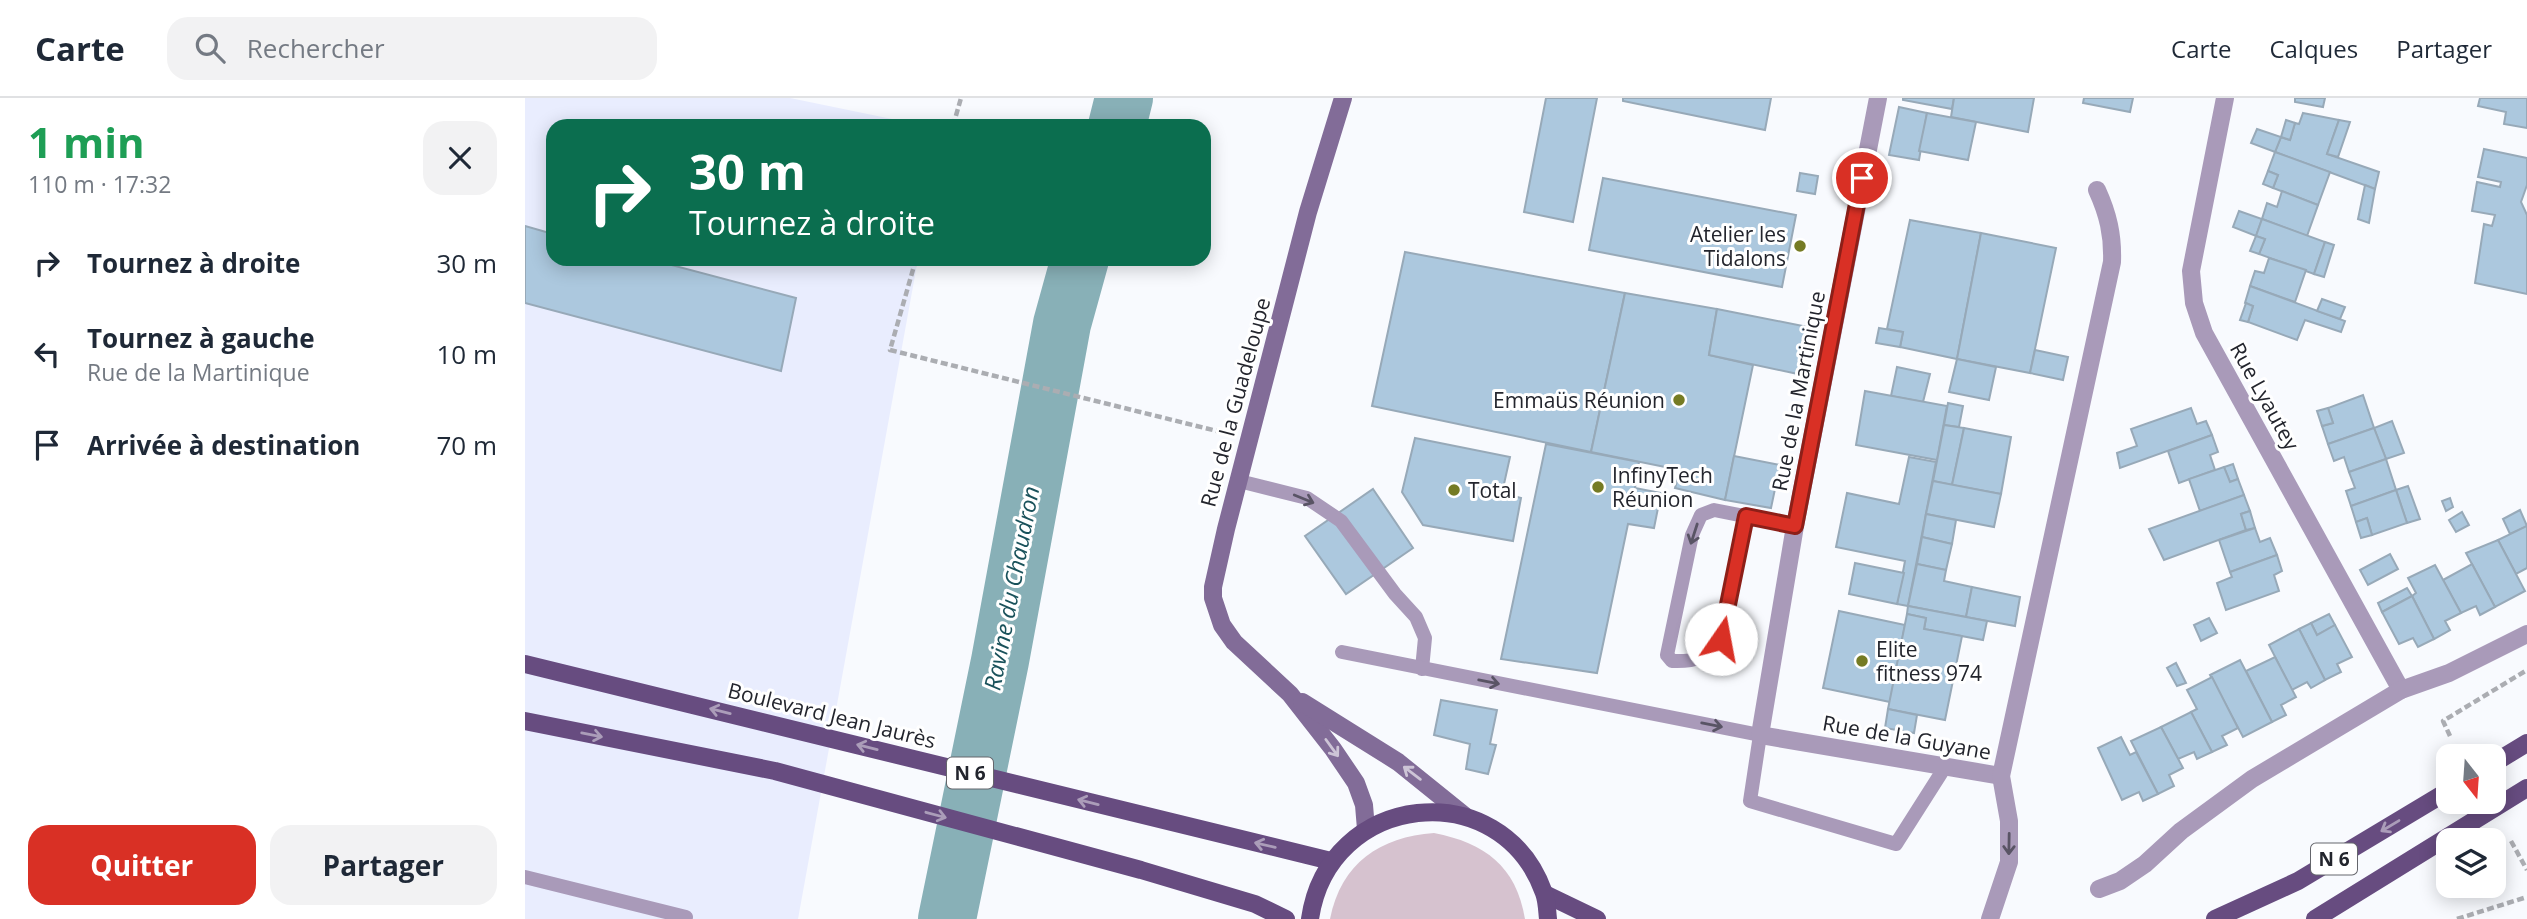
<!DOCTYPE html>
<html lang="fr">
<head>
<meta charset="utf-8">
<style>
	body { margin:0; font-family:"Open Sans",sans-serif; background:#f2f2f3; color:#1f2937; height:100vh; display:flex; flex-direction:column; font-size:26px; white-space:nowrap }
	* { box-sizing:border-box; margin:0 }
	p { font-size:23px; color:#747a83 }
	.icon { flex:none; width:38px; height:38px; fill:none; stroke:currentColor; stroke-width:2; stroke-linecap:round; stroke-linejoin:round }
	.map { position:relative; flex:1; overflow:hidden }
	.side { display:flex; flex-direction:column; background:#fff; width:525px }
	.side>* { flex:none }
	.top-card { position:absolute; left:21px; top:21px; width:665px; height:147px; border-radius:21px; box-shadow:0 4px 18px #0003; background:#0b6e4f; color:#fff; overflow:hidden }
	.needle { width:46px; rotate:163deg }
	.tools { position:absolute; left:1911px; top:646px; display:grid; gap:14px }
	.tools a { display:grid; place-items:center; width:70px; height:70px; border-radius:14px; background:#fff; box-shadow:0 4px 18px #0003; font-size:35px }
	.pin { position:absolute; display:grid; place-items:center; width:60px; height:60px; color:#fff; margin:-30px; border:4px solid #fff; border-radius:50%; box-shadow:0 2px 7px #0007 }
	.me { position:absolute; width:77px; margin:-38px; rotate:12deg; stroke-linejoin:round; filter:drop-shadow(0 0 5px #0008) }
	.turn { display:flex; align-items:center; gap:24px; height:147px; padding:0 28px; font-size:32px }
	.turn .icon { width:91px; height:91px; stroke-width:2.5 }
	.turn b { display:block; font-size:49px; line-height:60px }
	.round { display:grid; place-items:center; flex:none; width:74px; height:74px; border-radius:21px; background:#f2f2f3 }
	.headline { display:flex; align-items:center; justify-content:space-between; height:119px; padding:0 28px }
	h1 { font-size:42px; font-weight:700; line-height:52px; color:#1e9e55 }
	.cta { display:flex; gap:14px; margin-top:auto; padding:14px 28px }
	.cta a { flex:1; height:80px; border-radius:21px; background:#d93025; color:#fff; font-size:28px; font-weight:700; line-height:80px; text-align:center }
	.cta a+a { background:#f2f2f3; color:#1f2937 }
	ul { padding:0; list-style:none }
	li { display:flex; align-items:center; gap:21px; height:91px; padding:0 28px }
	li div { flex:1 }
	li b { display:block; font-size:26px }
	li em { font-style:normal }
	header { display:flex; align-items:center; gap:42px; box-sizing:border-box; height:98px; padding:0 35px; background:#fff; border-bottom:2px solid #e0e1e3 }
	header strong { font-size:33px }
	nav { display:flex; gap:38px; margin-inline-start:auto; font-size:24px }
	.search { width:490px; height:63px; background:#f2f2f3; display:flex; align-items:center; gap:18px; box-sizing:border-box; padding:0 24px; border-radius:21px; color:#747a83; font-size:26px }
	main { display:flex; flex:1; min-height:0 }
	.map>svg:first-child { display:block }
</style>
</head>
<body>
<header>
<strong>Carte</strong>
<div class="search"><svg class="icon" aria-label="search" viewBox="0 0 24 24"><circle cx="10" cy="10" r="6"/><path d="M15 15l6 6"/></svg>Rechercher</div>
<nav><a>Carte</a><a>Calques</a><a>Partager</a></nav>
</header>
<main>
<section class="side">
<div class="headline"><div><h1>1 min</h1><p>110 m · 17:32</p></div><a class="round"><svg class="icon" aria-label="close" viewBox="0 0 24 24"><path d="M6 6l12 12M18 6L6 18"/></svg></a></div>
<ul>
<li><svg class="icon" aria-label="right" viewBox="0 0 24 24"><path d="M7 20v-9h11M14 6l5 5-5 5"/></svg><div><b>Tournez à droite</b></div><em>30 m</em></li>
<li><svg class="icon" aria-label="left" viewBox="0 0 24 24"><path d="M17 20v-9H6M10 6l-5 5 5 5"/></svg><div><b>Tournez à gauche</b><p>Rue de la Martinique</p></div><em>10 m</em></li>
<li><svg class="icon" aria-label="arrive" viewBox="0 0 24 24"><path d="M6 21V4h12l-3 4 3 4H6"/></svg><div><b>Arrivée à destination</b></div><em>70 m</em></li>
</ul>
<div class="cta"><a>Quitter</a><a>Partager</a></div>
</section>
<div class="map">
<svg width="2002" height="821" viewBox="0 0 2002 821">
	<rect width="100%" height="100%" fill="#f8fafe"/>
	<polygon fill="#e9edfe" points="0,0 265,0 401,28 28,28 28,161 393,161 273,821 0,821"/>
	<path fill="#d6c2cf" d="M909 735C960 745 991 768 1000 821H805C816 765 855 739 909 735Z"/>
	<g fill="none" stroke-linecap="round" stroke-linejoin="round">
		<g stroke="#88b0b7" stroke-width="58">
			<polyline points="592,28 599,0"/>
			<polyline points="422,821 475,563 537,226 555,161"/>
		</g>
	</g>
	<g fill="#acc8de" stroke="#97a9b8" stroke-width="2">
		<polygon points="1021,0 1072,0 1048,124 999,114"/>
		<polygon points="1098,0 1246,0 1240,32 1098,3"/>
		<polygon points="1378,0 1429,0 1427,11 1378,2"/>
		<polygon points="1429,0 1509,0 1503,34 1426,19"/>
		<polygon points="1559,0 1608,0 1605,14 1558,5"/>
		<polygon points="1770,0 1800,0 1798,9 1770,4"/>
		<polygon points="1955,0 2002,0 2002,30 1979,26 1981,14 1953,8"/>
		<polygon points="1374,9 1402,15 1394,62 1364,57"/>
		<polygon points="1402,15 1451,24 1443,62 1394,53"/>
		<polygon points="1778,15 1814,22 1802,56 1854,74 1850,91 1750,54 1756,39 1765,42 1770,25 1774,26"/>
		<polygon points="1761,22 1770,25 1765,42 1756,39"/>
		<polygon points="1814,22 1825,24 1813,59 1802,56"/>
		<polygon points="1732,31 1756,39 1750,54 1726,45"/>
		<polygon points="1959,51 2002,60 2002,87 1996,104 2002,117 2002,196 1950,185 1959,126 1967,128 1970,117 1947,113 1952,84 1975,89 1976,84 1953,79"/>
		<polygon points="1750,54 1805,74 1793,107 1748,90 1753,77 1743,73"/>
		<polygon points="1743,73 1753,77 1748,90 1738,86"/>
		<polygon points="1275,75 1293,78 1290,96 1272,93"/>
		<polygon points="1078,80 1271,117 1257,189 1064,152"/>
		<polygon points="1840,87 1850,91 1844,125 1833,121"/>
		<polygon points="1757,93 1793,107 1782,138 1737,121 1742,105 1752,109"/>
		<polygon points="1714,113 1737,121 1731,138 1708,129"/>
		<polygon points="1737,121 1800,144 1789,176 1734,156 1740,141 1731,138"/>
		<polygon points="1385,122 1456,135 1432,261 1375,249 1378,234 1362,231"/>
		<polygon points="0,128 28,136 28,161 124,161 271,200 256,273 0,205"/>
		<polygon points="1456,135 1531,150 1505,275 1432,261"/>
		<polygon points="1731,138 1740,141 1734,156 1725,153"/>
		<polygon points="1800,144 1809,147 1799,179 1789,176"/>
		<polygon points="880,154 1100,195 1066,354 847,308"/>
		<polygon points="1744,160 1781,172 1770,204 1725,188 1730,173 1739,175"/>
		<polygon points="1725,188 1820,223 1816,234 1780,222 1772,242 1723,224 1728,208 1720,205"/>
		<polygon points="1100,195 1192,211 1184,257 1228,267 1200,402 1150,390 1155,372 1066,354"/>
		<polygon points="1797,201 1820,209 1815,221 1792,213"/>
		<polygon points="1721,205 1728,208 1723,224 1715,222"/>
		<polygon points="1192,211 1283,229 1273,276 1184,257"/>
		<polygon points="1354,230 1378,234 1375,249 1351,245"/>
		<polygon points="1510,252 1543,259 1538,282 1505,275"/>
		<polygon points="1432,261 1471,269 1464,302 1424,294"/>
		<polygon points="1372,269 1405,276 1398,304 1366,298"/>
		<polygon points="1340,293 1422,308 1412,362 1331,347"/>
		<polygon points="1838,297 1849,330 1803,346 1797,328 1808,325 1803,310"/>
		<polygon points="1423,305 1438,308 1434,329 1419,327"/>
		<polygon points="1666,310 1672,326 1681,323 1687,337 1595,370 1592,355 1612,348 1606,331"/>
		<polygon points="1803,310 1808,325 1797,328 1792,313"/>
		<polygon points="1867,323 1879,355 1861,361 1849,330"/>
		<polygon points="1419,327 1439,330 1427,387 1408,383"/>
		<polygon points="1439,330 1486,339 1476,396 1427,387"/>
		<polygon points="1849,330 1861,361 1824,374 1819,359 1809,363 1803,346"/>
		<polygon points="1687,337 1693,354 1685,357 1690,372 1654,385 1643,353"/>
		<polygon points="890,340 985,359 977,395 996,400 988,443 898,427 877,394"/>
		<polygon points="1021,346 1114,364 1110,390 1136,395 1129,430 1103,426 1072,575 976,561"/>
		<polygon points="1209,358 1255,367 1246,410 1200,402"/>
		<polygon points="1384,359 1411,364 1383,508 1372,506 1380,463 1311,449 1322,395 1374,406"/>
		<polygon points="1861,361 1871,392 1826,408 1821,393 1830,390 1824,374"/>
		<polygon points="1708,366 1713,381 1705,384 1699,369"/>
		<polygon points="1699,369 1705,384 1713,381 1719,397 1675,413 1664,381"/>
		<polygon points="1408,383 1476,396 1469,429 1401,416"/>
		<polygon points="1883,388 1895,421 1882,425 1871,392"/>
		<polygon points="848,391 888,450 821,496 780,438"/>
		<polygon points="1871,392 1882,425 1847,437 1842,420 1831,424 1826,408"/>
		<polygon points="1719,397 1725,413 1716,416 1721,432 1639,462 1624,431"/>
		<polygon points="1925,400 1928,409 1921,413 1917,403"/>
		<polygon points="1995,412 2002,428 1985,436 1978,421"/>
		<polygon points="1725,413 1730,430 1721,432 1716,416"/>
		<polygon points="1937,414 1944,427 1931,434 1924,422"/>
		<polygon points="1401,416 1431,422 1427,446 1397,439"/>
		<polygon points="1842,420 1847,437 1836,440 1831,424"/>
		<polygon points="2002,428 2002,470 1991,476 1973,442"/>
		<polygon points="1730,430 1735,444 1745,440 1752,457 1705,474 1694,442"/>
		<polygon points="1397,439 1427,446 1421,472 1392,466"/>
		<polygon points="1973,442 2000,493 1970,509 1941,455"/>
		<polygon points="1865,456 1873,471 1843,487 1835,472"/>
		<polygon points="1752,457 1757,473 1749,477 1754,493 1701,512 1692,485 1707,479 1705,474"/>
		<polygon points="1330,465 1379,475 1372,506 1324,496"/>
		<polygon points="1392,466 1421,472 1419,483 1447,489 1441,519 1383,508"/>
		<polygon points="1947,466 1970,509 1955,517 1951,508 1936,515 1918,482"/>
		<polygon points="1910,467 1936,515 1920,523 1925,532 1909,541 1887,498 1891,495 1883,480"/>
		<polygon points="1447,489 1495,499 1490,528 1441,519"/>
		<polygon points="1882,490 1887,498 1857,514 1853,505"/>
		<polygon points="1887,498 1909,541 1893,549 1888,540 1874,546 1857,514"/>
		<polygon points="1383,508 1462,523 1458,542 1399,531 1401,520 1382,516"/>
		<polygon points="1314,513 1380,527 1365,604 1298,590"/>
		<polygon points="1382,516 1401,520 1399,531 1437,538 1420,622 1363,611"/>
		<polygon points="1804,516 1810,527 1792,537 1786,525"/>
		<polygon points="1684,520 1692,535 1676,543 1669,527"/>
		<polygon points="1786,525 1792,537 1810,527 1827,559 1812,566 1816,574 1800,582 1774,531"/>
		<polygon points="1774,531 1800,582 1786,590 1782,584 1767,592 1744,547"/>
		<polygon points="1750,559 1771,599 1756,607 1761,617 1747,624 1721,573"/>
		<polygon points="1715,562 1747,624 1718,639 1685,577"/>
		<polygon points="1651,565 1661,585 1652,588 1642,570"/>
		<polygon points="1687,579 1713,630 1697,638 1702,647 1687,654 1666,614 1672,611 1662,592"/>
		<polygon points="916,602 972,612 965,646 971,647 963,676 941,671 945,646 909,637"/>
		<polygon points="1363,611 1392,617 1389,635 1360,630"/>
		<polygon points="1666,614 1687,654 1672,661 1669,654 1653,661 1636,629"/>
		<polygon points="1636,629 1658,670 1644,677 1649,688 1633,696 1606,643"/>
		<polygon points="1596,639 1605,657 1611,654 1633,696 1618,703 1614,694 1597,702 1573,650"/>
	</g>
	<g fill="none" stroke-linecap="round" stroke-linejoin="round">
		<g stroke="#abadb2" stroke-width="4.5" stroke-dasharray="7 3.5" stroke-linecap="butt">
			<polyline points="428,28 436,0"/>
			<polyline points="391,161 365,252 700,335"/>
			<polyline points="1925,638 1918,623 2002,572"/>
			<polyline points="1986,743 2002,772"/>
			<polyline points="1932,821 2002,799"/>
		</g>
		<g stroke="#a99ab9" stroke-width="14">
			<polyline points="714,383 782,400 816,423 870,496 891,519 900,540 897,571"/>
			<path d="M1221 418 1196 541C1180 560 1172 564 1147 563L1142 557 1167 437 1176 417 1189 412 1270 428"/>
			<polyline points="817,554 1235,637 1225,703 1371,746 1420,669"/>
			<polyline points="0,779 161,819"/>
		</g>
		<g stroke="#a99ab9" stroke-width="18">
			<polyline points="1353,0 1270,428 1235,637 1476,678"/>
			<polyline points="1700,0 1666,173 1669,205 1679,235 1876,592"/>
			<polyline points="1574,791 1595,783 1620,766 1656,733 1727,681 1876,592 1924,575 2002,536"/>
			<path d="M1465 821 1484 764V723L1476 678 1587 164C1588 137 1583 116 1572 92"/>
		</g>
		<g stroke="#826c98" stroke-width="18">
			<polyline points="818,0 783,114 701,431 688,489 688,500 697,527 709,544 765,596 808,651 831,685 839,707 841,731"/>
			<polyline points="777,604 873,664 940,718"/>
		</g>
		<g stroke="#674c80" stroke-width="18">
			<polyline points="0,566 806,763"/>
			<polyline points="0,623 250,673 616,772 730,806 761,821"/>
			<polyline points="1969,665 2002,645"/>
			<polyline points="1020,796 1072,821"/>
			<path d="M785 821C803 694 976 674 1019 795 1022 803 1022 812 1023 821"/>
			<polyline points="1690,821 1773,783 1923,693"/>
			<polyline points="1790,821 2002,690"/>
		</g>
	</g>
	<defs><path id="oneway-shaft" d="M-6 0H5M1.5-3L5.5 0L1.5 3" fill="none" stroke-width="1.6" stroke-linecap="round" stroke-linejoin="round" transform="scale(1.75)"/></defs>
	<g stroke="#595465">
		<use href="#oneway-shaft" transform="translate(779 401) rotate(22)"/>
		<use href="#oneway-shaft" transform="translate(1169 436) rotate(108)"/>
		<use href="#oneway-shaft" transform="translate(964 584) rotate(11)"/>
		<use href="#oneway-shaft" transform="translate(1187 627) rotate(11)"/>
		<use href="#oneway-shaft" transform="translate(1484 746) rotate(91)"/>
	</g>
	<g stroke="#ab9db9">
		<use href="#oneway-shaft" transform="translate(195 613) rotate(-166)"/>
		<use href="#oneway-shaft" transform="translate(67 637) rotate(11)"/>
		<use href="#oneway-shaft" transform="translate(342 649) rotate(-166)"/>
		<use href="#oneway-shaft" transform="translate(563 704) rotate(-166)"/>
		<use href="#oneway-shaft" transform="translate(411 717) rotate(15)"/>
		<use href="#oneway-shaft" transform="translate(1865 728) rotate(149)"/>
		<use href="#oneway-shaft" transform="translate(740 747) rotate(-167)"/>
	</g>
	<g stroke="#cdc4d6">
		<use href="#oneway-shaft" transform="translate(807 650) rotate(54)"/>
		<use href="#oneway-shaft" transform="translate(887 675) rotate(-143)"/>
	</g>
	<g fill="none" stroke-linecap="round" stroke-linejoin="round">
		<g stroke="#8d1f18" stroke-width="18">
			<polyline id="route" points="1196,541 1221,418 1270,428 1337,80"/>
		</g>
		<use href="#route" stroke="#d93025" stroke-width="12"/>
	</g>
	<g fill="#757b24" stroke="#fff" stroke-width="2.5">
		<circle cx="1275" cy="148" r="7"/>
		<circle cx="1154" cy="302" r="7"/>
		<circle cx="1073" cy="389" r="7"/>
		<circle cx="929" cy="392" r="7"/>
		<circle cx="1337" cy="563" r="7"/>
	</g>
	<g text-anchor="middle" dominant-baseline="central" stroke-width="6" stroke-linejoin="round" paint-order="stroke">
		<g fill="#fff" stroke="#65666c" stroke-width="2">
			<rect x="422" y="659.5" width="46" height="31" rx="5"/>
			<rect x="1786" y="745.5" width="46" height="31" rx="5"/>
		</g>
		<g font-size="19" font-weight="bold" fill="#23252d">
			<text x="445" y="675">N 6</text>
			<text x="1809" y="761">N 6</text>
		</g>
		<g font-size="21" fill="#23252d" stroke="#fff" text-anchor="start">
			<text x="1261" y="136" text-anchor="end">Atelier les<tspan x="1261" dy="24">Tidalons</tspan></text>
			<text x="1140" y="302" text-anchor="end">Emmaüs Réunion</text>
			<text x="1087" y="377">InfinyTech<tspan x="1087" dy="24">Réunion</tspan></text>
			<text x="943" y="392">Total</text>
			<text x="1351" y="551">Elite<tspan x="1351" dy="24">fitness 974</tspan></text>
		</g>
		<g font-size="21" fill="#23252d" stroke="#fff">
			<text transform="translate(1273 293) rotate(-79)">Rue de la Martinique</text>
			<text transform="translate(1740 298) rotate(61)">Rue Lyautey</text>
			<text transform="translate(710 304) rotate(-75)">Rue de la Guadeloupe</text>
			<text transform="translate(307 617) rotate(14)">Boulevard Jean Jaurès</text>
			<text transform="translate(1382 639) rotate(10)">Rue de la Guyane</text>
		</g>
		<g font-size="23" font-style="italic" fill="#1a525b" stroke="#fff">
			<text transform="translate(486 490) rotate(-79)">Ravine du Chaudron</text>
		</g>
	</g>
</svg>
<div class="tools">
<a><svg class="needle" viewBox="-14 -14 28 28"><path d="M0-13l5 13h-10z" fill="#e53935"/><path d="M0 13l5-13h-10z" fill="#747a83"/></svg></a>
<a><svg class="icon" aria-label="layers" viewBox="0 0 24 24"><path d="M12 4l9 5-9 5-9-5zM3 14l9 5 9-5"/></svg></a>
</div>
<div class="pin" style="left:1337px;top:80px;background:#d93025"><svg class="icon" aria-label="arrive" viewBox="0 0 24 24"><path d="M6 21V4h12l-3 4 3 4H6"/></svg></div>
<svg class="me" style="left:1196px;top:541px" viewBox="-20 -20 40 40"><circle r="19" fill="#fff"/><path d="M0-13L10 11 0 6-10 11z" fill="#d93025"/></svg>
<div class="top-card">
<div class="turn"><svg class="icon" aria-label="right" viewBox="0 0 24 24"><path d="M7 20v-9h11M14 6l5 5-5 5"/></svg><div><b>30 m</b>Tournez à droite</div></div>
</div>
</div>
</main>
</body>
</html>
